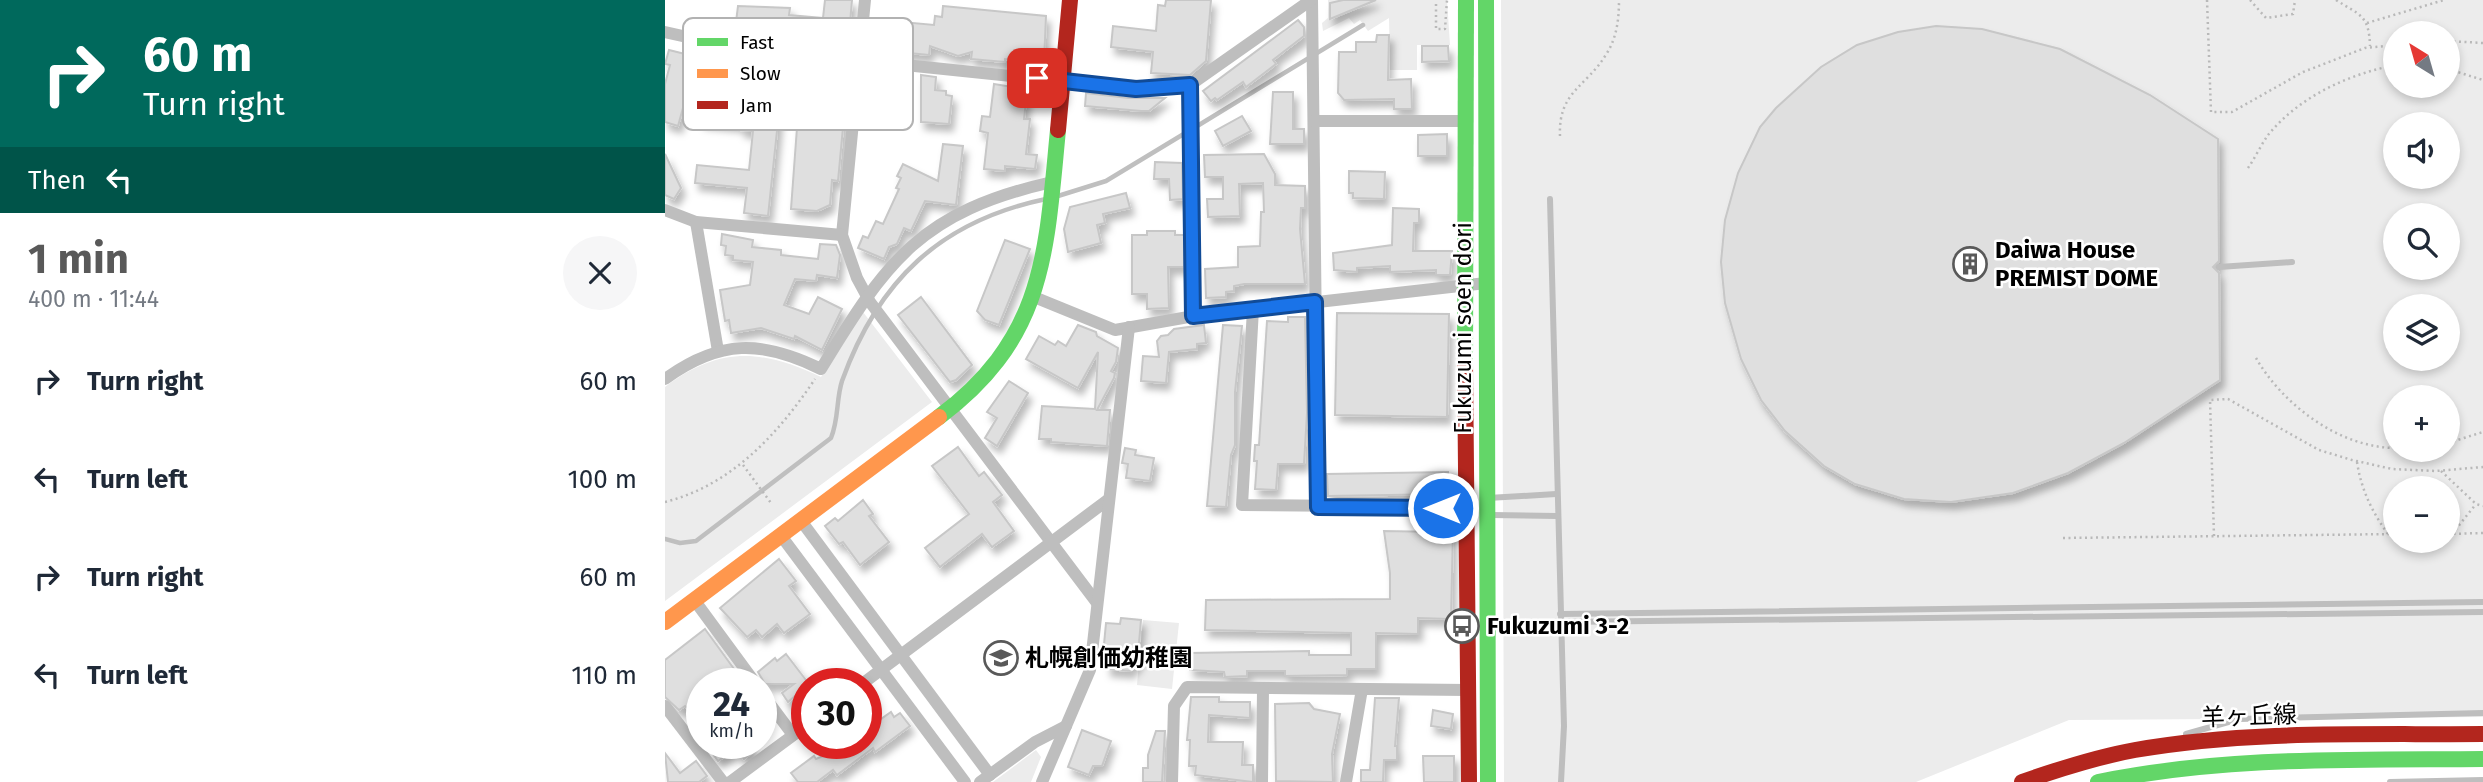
<!DOCTYPE html>
<html lang="en">
<head>
<meta charset="utf-8">
<style>
	body { margin:0; font-family:"Fira Sans","Noto Sans JP",sans-serif; background:#f6f6f7; color:#1f2937; height:100vh; display:flex; flex-direction:column; font-size:26px; white-space:nowrap }
	* { box-sizing:border-box; margin:0 }
	p { font-size:23px; color:#747a83 }
	.icon { flex:none; width:38px; height:38px; fill:none; stroke:currentColor; stroke-width:2; stroke-linecap:round; stroke-linejoin:round }
	.map { position:relative; flex:1; overflow:hidden }
	.drawer { display:flex; flex-direction:column; background:#fff; width:665px }
	.drawer>* { flex:none }
	.top-card { background:#00695c; color:#fff; overflow:hidden }
	.needle { width:46px; rotate:323deg }
	.tools { position:absolute; left:1718px; top:21px; display:grid; gap:14px }
	.tools a { display:grid; place-items:center; width:77px; height:77px; border-radius:50%; background:#fff; box-shadow:0 4px 10px #0003; font-size:35px }
	.speed { position:absolute; left:21px; top:668px; display:flex; gap:14px; font-size:35px; font-weight:700; text-align:center }
	.speed>* { display:grid; place-content:center; width:91px; height:91px; border-radius:50%; background:#fff; box-shadow:0 4px 10px #0003; line-height:1 }
	.speed small { font-size:18px; font-weight:400 }
	.speed .limit { border:10px solid #d22; background:#fff; color:#111 }
	.pin { position:absolute; display:grid; place-items:center; width:60px; height:60px; color:#fff; margin:-30px; border-radius:14px; box-shadow:0 4px 10px #0006 }
	.me { position:absolute; width:77px; margin:-38px; rotate:270deg; stroke-linejoin:round; filter:drop-shadow(0 0 5px #0008) }
	.turn { display:flex; align-items:center; gap:24px; height:147px; padding:0 28px; font-size:32px }
	.turn .icon { width:91px; height:91px; stroke-width:2.5 }
	.turn b { display:block; font-size:49px; line-height:60px }
	.then { display:flex; align-items:center; height:66px; padding:0 28px; background:#0003; gap:14px; font-size:26px }
	.round { display:grid; place-items:center; flex:none; width:74px; height:74px; border-radius:37px; background:#f6f6f7 }
	.summary { display:flex; align-items:center; justify-content:space-between; height:119px; padding:0 28px }
	h1 { font-size:42px; font-weight:700; line-height:52px; color:#595959 }
	ul { padding:0; list-style:none }
	li { display:flex; align-items:center; gap:21px; height:98px; padding:0 28px }
	li div { flex:1 }
	li b { display:block; font-size:26px }
	li em { font-style:normal }
	main { display:flex; flex:1; min-height:0 }
	.map>svg:first-child { display:block }
</style>
</head>
<body>
<main>
<section class="drawer">
<div class="top-card">
<div class="turn"><svg class="icon" aria-label="right" viewBox="0 0 24 24"><path d="M7 20v-9h11M14 6l5 5-5 5"/></svg><div><b>60 m</b>Turn right</div></div>
<div class="then">Then<svg class="icon" aria-label="left" viewBox="0 0 24 24"><path d="M17 20v-9H6M10 6l-5 5 5 5"/></svg></div>
</div>
<div class="summary"><div><h1>1 min</h1><p>400 m · 11:44</p></div><a class="round"><svg class="icon" aria-label="close" viewBox="0 0 24 24"><path d="M6 6l12 12M18 6L6 18"/></svg></a></div>
<ul>
<li><svg class="icon" aria-label="right" viewBox="0 0 24 24"><path d="M7 20v-9h11M14 6l5 5-5 5"/></svg><div><b>Turn right</b></div><em>60 m</em></li>
<li><svg class="icon" aria-label="left" viewBox="0 0 24 24"><path d="M17 20v-9H6M10 6l-5 5 5 5"/></svg><div><b>Turn left</b></div><em>100 m</em></li>
<li><svg class="icon" aria-label="right" viewBox="0 0 24 24"><path d="M7 20v-9h11M14 6l5 5-5 5"/></svg><div><b>Turn right</b></div><em>60 m</em></li>
<li><svg class="icon" aria-label="left" viewBox="0 0 24 24"><path d="M17 20v-9H6M10 6l-5 5 5 5"/></svg><div><b>Turn left</b></div><em>110 m</em></li>
</ul>
</section>
<div class="map">
<svg width="1818" height="782" viewBox="0 0 1818 782">
	<defs>
		<filter id="shadow"><feDropShadow dx="4" dy="7" stdDeviation="3.5" flood-color="#0004"/></filter>
	</defs>
	<rect width="100%" height="100%" fill="#fff"/>
	<g fill="#ececec" fill-rule="evenodd">
		<polygon points="663,0 782,0 785,45 752,45 752,70 725,70 724,18 703,31 695,20 689,24 684,18 658,31 657,23 663,18"/>
		<path d="M836 0H1818V717L1404 720 1251 782H839ZM1731 33H1783V86H1731ZM1731 124H1783V177H1731ZM1731 215H1783V268H1731ZM1731 306H1783V359H1731ZM1731 397H1783V450H1731ZM1731 488H1783V541H1731Z"/>
		<path d="M198 312 267 402 0 601V387C54 346 97 349 156 377Z"/>
		<polygon points="478,620 514,623 507,689 472,685"/>
		<polygon points="371,750 376,757 366,782 328,782"/>
	</g>
	<g fill="none" stroke-linecap="round" stroke-linejoin="round">
		<g stroke="#bfbfbf" stroke-width="4.5">
			<polyline points="529,128 698,25"/>
			<polyline points="393,196 441,181 522,132"/>
			<path d="M0 539 15 543 31 541 166 438C174 418 171 400 177 381 213 281 275 221 381 199"/>
		</g>
	</g>
	<g fill="#dfdfdf" stroke="#c7c7c7" stroke-width="2" filter="url(#shadow)">
		<polygon points="160,0 187,0 183,46 126,41 127,33 82,28 80,40 69,38 73,6 125,8 124,15 158,18"/>
		<polygon points="501,0 546,0 541,61 525,75 486,73 488,52 446,47 448,26 491,31 493,5 500,6"/>
		<polygon points="678,0 711,0 665,19 665,3"/>
		<polygon points="278,6 381,16 379,62 368,61 360,52 349,60 340,59 340,62 306,59 307,52 293,56 265,46 264,55 213,50 216,20 269,25 270,16 277,17"/>
		<polygon points="633,20 639,27 639,36 608,60 611,64 581,87 578,82 552,100 550,98 546,101 538,91"/>
		<polygon points="1271,26 1317,29 1395,49 1485,95 1553,139 1554,261 1548,267 1554,273 1555,380 1459,443 1403,473 1348,493 1286,502 1239,499 1190,484 1159,466 1120,431 1096,400 1076,359 1060,303 1056,262 1060,220 1073,173 1095,127 1111,108 1156,67 1192,45 1233,32"/>
		<polygon points="712,35 724,35 723,80 746,79 747,109 729,109 729,99 679,100 673,93 674,52 691,52 691,42 711,42"/>
		<polygon points="757,46 783,46 784,61 757,62"/>
		<polygon points="4,50 32,57 13,126 0,122 0,84 5,65 0,64"/>
		<polygon points="151,65 179,68 177,84 182,84 173,181 167,180 165,205 152,211 126,209 133,114 114,112 103,216 79,213 82,188 30,183 32,165 84,170 88,131 76,130 77,125 36,121 39,92 90,94 90,90 144,98"/>
		<polygon points="256,75 271,77 270,90 281,91 281,95 287,96 284,124 256,122"/>
		<polygon points="329,84 354,88 354,91 362,92 359,119 365,119 361,154 372,155 370,169 340,166 340,171 319,169 323,133 315,131 317,116 325,117"/>
		<polygon points="608,92 628,92 628,129 639,129 639,144 605,144"/>
		<polygon points="421,93 463,98 500,98 484,111 476,111 420,106"/>
		<polygon points="577,116 586,131 558,146 550,131"/>
		<polygon points="782,134 782,156 753,156 753,135"/>
		<polygon points="278,144 298,146 291,205 260,201 246,231 239,228 232,244 224,247 219,259 193,248 198,236 203,238 211,221 218,224 234,189 231,188 236,178 232,176 238,164 273,181"/>
		<polygon points="0,154 16,188 9,199 0,195"/>
		<polygon points="599,154 610,174 610,185 640,186 640,208 636,208 635,229 640,284 579,284 569,286 569,291 561,292 561,297 541,298 540,269 573,267 573,247 595,246 596,212 599,212 598,183 574,184 575,216 543,217 542,199 558,199 558,177 540,177 539,155"/>
		<polygon points="490,162 517,163 518,199 505,200 504,179 489,179"/>
		<polygon points="684,171 720,172 719,199 688,198 688,193 684,193"/>
		<polygon points="461,193 465,208 438,214 440,223 432,225 436,243 403,252 399,229 405,207"/>
		<polygon points="728,208 754,209 754,223 749,223 748,251 787,251 785,275 771,275 771,270 725,272 725,266 692,268 692,272 669,270 668,253 727,245"/>
		<polygon points="482,231 510,231 510,235 519,235 519,267 503,267 504,308 482,309 482,294 467,294 467,235 482,235"/>
		<polygon points="57,234 88,240 87,247 116,250 116,255 153,259 155,244 171,245 175,255 172,278 152,275 151,281 130,279 119,305 144,314 153,297 177,309 157,350 130,336 129,339 96,328 66,333 64,320 60,321 55,290 85,285 88,262 68,260 68,256 60,255 61,246 56,245"/>
		<polygon points="340,240 365,249 334,325 320,320 312,311"/>
		<polygon points="256,297 307,365 291,380 285,382 233,315"/>
		<polygon points="672,313 784,314 782,417 670,415"/>
		<polygon points="623,317 640,317 642,413 639,464 613,464 611,490 590,489 592,461 589,461 590,445 594,445 602,321 623,322"/>
		<polygon points="413,325 431,332 432,336 453,348 451,362 446,371 450,373 449,378 432,410 445,410 442,446 386,442 386,439 374,439 377,406 430,409 433,352 413,388 361,359 374,336 390,345 393,341 401,346"/>
		<polygon points="539,325 541,343 532,344 532,349 504,352 501,383 476,381 478,356 494,357 492,341 496,336 503,335 509,329"/>
		<polygon points="558,325 577,326 570,392 570,445 566,455 561,507 542,506"/>
		<polygon points="344,381 363,393 332,446 320,438 332,418 322,412"/>
		<polygon points="293,447 314,476 319,472 337,495 328,502 349,531 327,547 317,534 275,567 260,548 304,514 267,466"/>
		<polygon points="460,448 471,450 470,455 489,458 485,481 461,478 463,464 457,463"/>
		<polygon points="783,472 783,494 663,496 662,474"/>
		<polygon points="198,500 208,514 204,516 224,542 195,565 178,542 174,544 160,526 170,518 173,521"/>
		<polygon points="774,529 788,529 786,619 753,618 753,634 711,633 711,669 682,669 682,675 620,676 620,671 582,671 582,676 560,677 559,672 525,670 525,653 644,651 644,655 686,655 686,633 540,630 541,600 725,599 725,573 719,531 774,532"/>
		<polygon points="114,559 131,581 124,586 145,614 119,633 112,624 97,637 91,630 82,637 55,608"/>
		<polygon points="456,618 476,620 472,665 467,665 466,671 442,669 443,655 438,655 441,623 455,624"/>
		<polygon points="40,629 80,684 37,684 37,728 20,706 14,710 0,697 0,660"/>
		<polygon points="121,654 144,684 123,702 117,693 129,684 100,684 93,672 110,658 112,661"/>
		<polygon points="526,697 554,697 554,702 585,702 585,718 544,715 543,742 578,742 577,765 588,765 588,782 530,775 531,766 524,766 525,740 522,740"/>
		<polygon points="710,698 734,698 730,746 732,746 732,760 719,760 718,782 696,782 696,770 705,770"/>
		<polygon points="644,703 649,709 675,714 667,754 668,782 611,781 610,704"/>
		<polygon points="768,710 788,714 786,729 766,726"/>
		<polygon points="226,712 229,717 235,713 245,726 210,752 208,748 172,775 168,770 152,782 133,782 126,773 149,756 151,759 158,756 175,744 201,744 201,736 206,733 202,729"/>
		<polygon points="417,730 446,741 437,766 428,766 424,775 403,767"/>
		<polygon points="491,731 500,731 497,782 478,782 478,768 483,768 483,755"/>
		<polygon points="52,744 84,744 90,750 79,759 71,748 53,761 45,750"/>
		<polygon points="0,753 15,773 31,761 42,776 34,782 3,782"/>
		<polygon points="758,756 789,756 789,782 759,782"/>
	</g>
	<g fill="none" stroke-linecap="round" stroke-linejoin="round">
		<g stroke="#b9b9b9" stroke-width="2.5" stroke-dasharray="2 3.5" stroke-linecap="butt">
			<polyline points="1542,0 1546,112 1567,112 1638,72 1700,48 1731,45"/>
			<polyline points="1585,0 1601,18 1628,14 1630,0"/>
			<path d="M1671 0C1694 15 1704 14 1705 46"/>
			<polyline points="771,4 771,29 780,29 782,0"/>
			<polyline points="1702,23 1779,0"/>
			<polyline points="1783,41 1818,43"/>
			<polyline points="1783,69 1818,80"/>
			<path d="M895 136C893 91 922 87 942 53 952 37 954 18 954 0"/>
			<path d="M1583 168C1590 158 1596 145 1603 135 1634 97 1683 74 1731 65"/>
			<path d="M1591 358C1618 405 1675 448 1731 448"/>
			<polyline points="1783,443 1818,432"/>
			<path d="M1692 462C1696 489 1707 512 1723 534"/>
			<polyline points="78,465 106,503"/>
			<polyline points="1776,471 1811,504 1818,506"/>
			<path d="M0 502C67 485 113 434 150 379"/>
			<polyline points="1783,534 1818,533"/>
			<polyline points="1787,534 1811,504"/>
			<polyline points="1549,536 1545,400 1563,399 1654,450 1687,460 1727,469 1771,471 1818,467"/>
			<polyline points="1398,538 1731,534"/>
		</g>
		<g stroke="#bebebe" stroke-width="6">
			<polyline points="885,199 899,726 896,782"/>
			<polyline points="1554,267 1627,262"/>
			<polyline points="823,498 891,494"/>
			<polyline points="826,515 892,516"/>
			<polyline points="895,614 1818,602"/>
			<polyline points="896,622 1818,612"/>
			<polyline points="1521,734 1574,719 1818,713"/>
			<polyline points="1725,782 1818,780"/>
		</g>
		<g stroke="#bebebe" stroke-width="12">
			<polyline points="200,0 177,235 192,278 205,302 432,603"/>
			<polyline points="647,0 653,507"/>
			<polyline points="0,32 67,47 471,89 525,85 646,0"/>
			<polyline points="525,85 529,316"/>
			<polyline points="649,121 801,121"/>
			<polyline points="0,210 31,222 177,235"/>
			<polyline points="31,222 53,351"/>
			<polyline points="369,297 450,330 529,316 821,283"/>
			<polyline points="588,309 577,505 807,507"/>
			<path d="M0 379C55 339 97 340 156 369 222 260 256 212 387 182"/>
			<polyline points="137,522 325,775"/>
			<polyline points="117,537 300,782"/>
			<polyline points="30,601 91,684"/>
			<polyline points="197,684 444,499"/>
			<polyline points="96,692 128,735"/>
			<polyline points="0,706 58,782"/>
			<polyline points="65,782 142,725"/>
			<polyline points="315,782 370,742 401,726"/>
			<polyline points="377,782 425,670 464,327"/>
			<polyline points="507,782 509,706 522,687 803,690"/>
			<polyline points="597,782 598,689"/>
			<polyline points="681,782 697,689"/>
		</g>
		<g stroke="#63d668" stroke-width="16">
			<polyline points="821,0 823,782"/>
			<polyline points="800,363 801,0"/>
			<path d="M274 417C381 337 381 252 393 130"/>
			<path d="M1433 782C1561 756 1689 760 1818 759"/>
		</g>
		<polyline stroke="#ff974d" stroke-width="16" points="0,622 274,417"/>
		<g stroke="#b3261e" stroke-width="16">
			<polyline points="393,130 405,0"/>
			<polyline points="800,363 804,782"/>
			<path d="M1357 782C1394 769 1431 757 1470 750 1585 730 1702 735 1818 734"/>
		</g>
	</g>
	<g fill="none" stroke-linecap="round" stroke-linejoin="round">
		<g stroke="#114b97" stroke-width="18">
			<polyline id="route" points="372,78 471,89 525,85 528,316 650,302 653,507 778,508"/>
		</g>
		<use href="#route" stroke="#1a73e8" stroke-width="12"/>
	</g>
	<defs>
		<g id="building-ring" transform="scale(1.75)"><circle r="9.5" fill="#fff" stroke="#595959" stroke-width="1.5"/><path d="M-4-6H4V6H1V3H-1V6H-4ZM-2.5-4.3h1.7v1.8h-1.7ZM.8-4.3h1.7v1.8H.8ZM-2.5-1h1.7V.8h-1.7ZM.8-1h1.7V.8H.8Z" fill="#595959"/></g>
		<g id="bus-ring" transform="scale(1.75)"><circle r="9.5" fill="#fff" stroke="#595959" stroke-width="1.5"/><path d="M-5-6H5V4H4V6H2V4H-2V6H-4V4H-5ZM-3.5-4V0h7V-4ZM-3.5 1.2v1.5H-2V1.2ZM2 1.2v1.5H3.5V1.2Z" fill="#595959"/></g>
		<g id="school-ring" transform="scale(1.75)"><circle r="9.5" fill="#fff" stroke="#595959" stroke-width="1.5"/><path d="M0-5L7-2L0 1L-7-2ZM-4 1L0 2.5L4 1V4Q0 6-4 4Z" fill="#595959"/></g>
	</defs>
	<g fill-rule="evenodd">
		<use href="#building-ring" x="1305" y="264"/>
		<use href="#bus-ring" x="797" y="626"/>
		<use href="#school-ring" x="336" y="658"/>
	</g>
	<g text-anchor="middle" dominant-baseline="central" stroke-width="5" stroke-linejoin="round" paint-order="stroke">
		<g font-size="24" font-weight="bold" fill="#000" stroke="#fff" text-anchor="start">
			<text x="1330" y="250">Daiwa House<tspan x="1330" dy="28">PREMIST DOME</tspan></text>
			<text x="822" y="626">Fukuzumi 3-2</text>
			<text x="360" y="658">札幌創価幼稚園</text>
		</g>
		<g font-size="24" fill="#000" stroke="#fff">
			<text transform="translate(798 328) rotate(-90)">Fukuzumi soen dori</text>
			<text transform="translate(1584 716) rotate(-2)">羊ヶ丘線</text>
		</g>
	</g>
	<rect x="18" y="18" width="230" height="112" rx="10" fill="#fff" stroke="#b2b2b2" stroke-width="2"/>
	<rect x="32" y="38" width="31" height="8" fill="#63d668"/>
	<rect x="32" y="69" width="31" height="9" fill="#ff974d"/>
	<rect x="32" y="101" width="31" height="8" fill="#b3261e"/>
	<g font-size="19" fill="#000">
		<text x="75" y="49">Fast</text>
		<text x="75" y="80">Slow</text>
		<text x="75" y="112">Jam</text>
	</g>
</svg>
<div class="tools">
<a><svg class="needle" viewBox="-14 -14 28 28"><path d="M0-13l5 13h-10z" fill="#e53935"/><path d="M0 13l5-13h-10z" fill="#747a83"/></svg></a>
<a><svg class="icon" aria-label="sound" viewBox="0 0 24 24"><path d="M4 9h4l5-4v14l-5-4H4zM17 9q2 3 0 6"/></svg></a>
<a><svg class="icon" aria-label="search" viewBox="0 0 24 24"><circle cx="10" cy="10" r="6"/><path d="M15 15l6 6"/></svg></a>
<a><svg class="icon" aria-label="layers" viewBox="0 0 24 24"><path d="M12 4l9 5-9 5-9-5zM3 14l9 5 9-5"/></svg></a>
<a>+</a>
<a>−</a>
</div>
<div class="speed"><div>24<small>km/h</small></div><div class="limit">30</div></div>
<div class="pin" style="left:372px;top:78px;background:#d93025"><svg class="icon" aria-label="arrive" viewBox="0 0 24 24"><path d="M6 21V4h12l-3 4 3 4H6"/></svg></div>
<svg class="me" style="left:778px;top:508px" viewBox="-20 -20 40 40"><circle r="17" fill="#1a73e8" stroke="#fff" stroke-width="3"/><path d="M0-11L8 9 0 5-8 9z" fill="#fff"/></svg>
</div>
</main>
</body>
</html>
